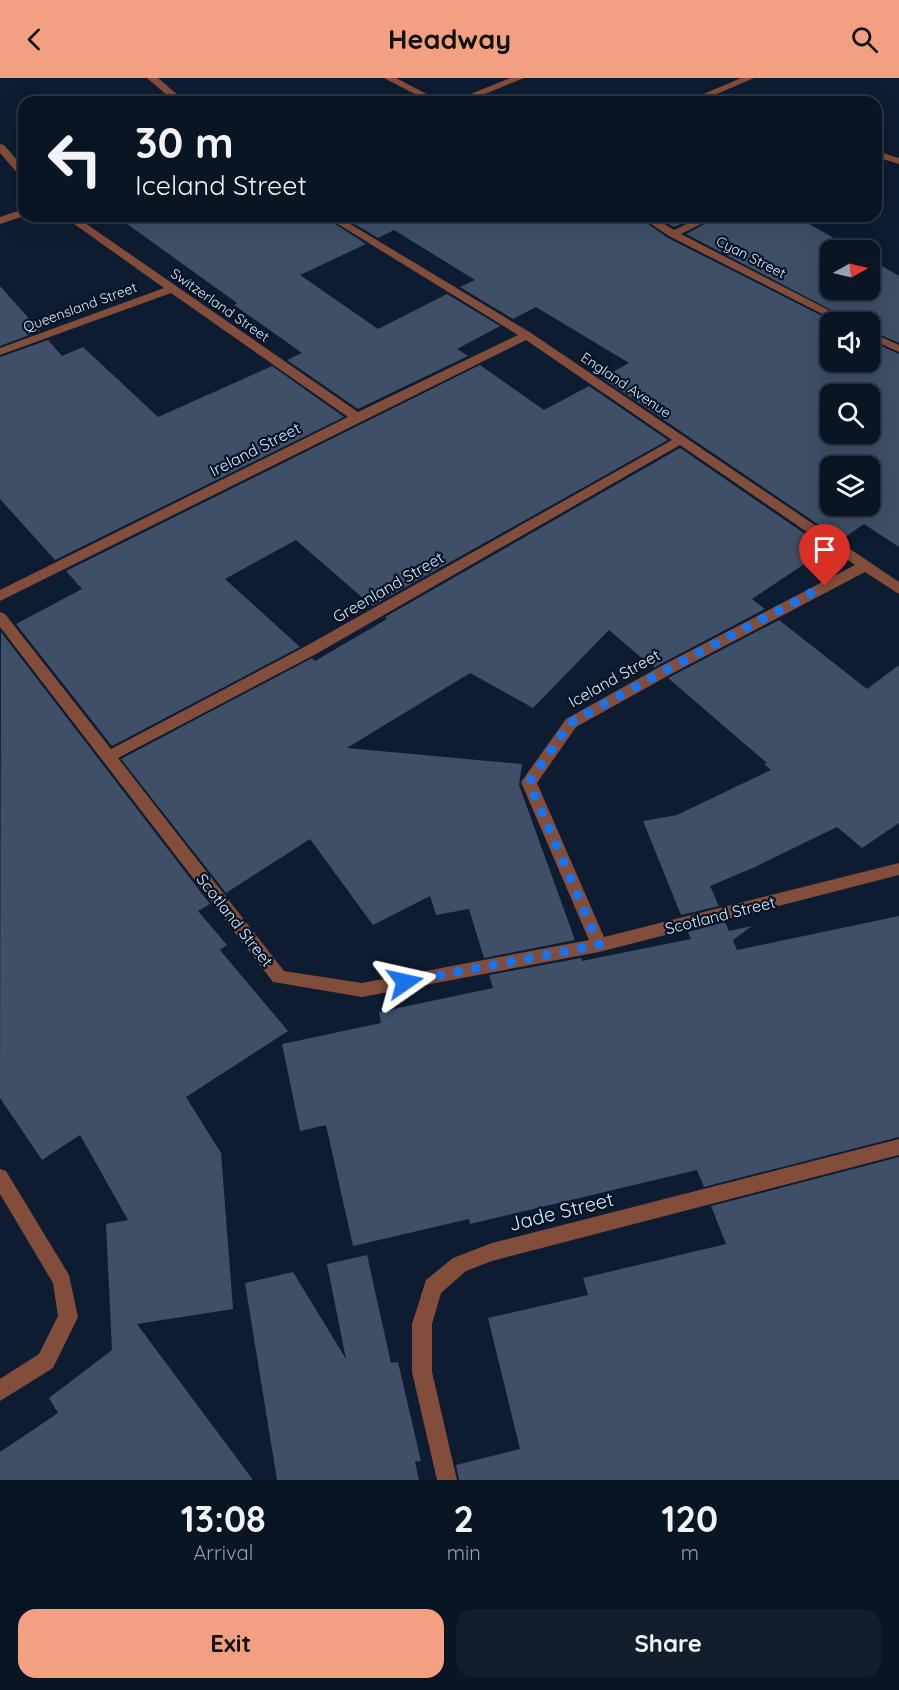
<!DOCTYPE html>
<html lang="en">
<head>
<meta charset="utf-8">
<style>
	body { margin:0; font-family:Quicksand,sans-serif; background:#131e2c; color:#f1f3f6; height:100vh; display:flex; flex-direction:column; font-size:22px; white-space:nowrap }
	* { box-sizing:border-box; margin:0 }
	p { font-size:20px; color:#999fa6 }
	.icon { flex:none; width:33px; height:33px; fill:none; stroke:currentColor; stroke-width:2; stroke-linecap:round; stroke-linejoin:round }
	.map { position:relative; height:1402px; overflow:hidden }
	.details { display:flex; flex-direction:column; background:#0a1524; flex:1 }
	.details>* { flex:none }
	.banner { position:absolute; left:18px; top:18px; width:864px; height:126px; border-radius:18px; box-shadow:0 6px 24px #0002,0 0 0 2px #2a3441; background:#0a1524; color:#f1f3f6; overflow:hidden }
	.needle { width:39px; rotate:82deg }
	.buttons { position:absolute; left:820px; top:162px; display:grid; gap:12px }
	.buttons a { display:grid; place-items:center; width:60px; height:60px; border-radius:12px; background:#0a1524; box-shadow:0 6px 24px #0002,0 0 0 2px #2a3441; font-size:30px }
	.pin { position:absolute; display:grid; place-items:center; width:51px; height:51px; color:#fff; margin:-62px -26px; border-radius:50% 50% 50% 0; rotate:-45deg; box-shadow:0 0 6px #0007 }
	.pin .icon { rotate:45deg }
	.me { position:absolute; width:66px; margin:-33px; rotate:79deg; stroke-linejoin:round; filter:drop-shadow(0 0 4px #0008) }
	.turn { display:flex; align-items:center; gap:21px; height:126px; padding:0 18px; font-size:27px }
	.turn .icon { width:78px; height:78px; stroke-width:2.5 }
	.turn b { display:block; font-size:42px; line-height:51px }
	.eta { display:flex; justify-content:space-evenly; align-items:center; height:102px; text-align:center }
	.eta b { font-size:36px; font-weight:700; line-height:42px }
	.primary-button { display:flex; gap:12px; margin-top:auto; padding:12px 18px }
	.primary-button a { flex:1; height:69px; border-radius:18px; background:#f3a082; color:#111; font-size:24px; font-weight:700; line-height:69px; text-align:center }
	.primary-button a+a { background:#131e2c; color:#f1f3f6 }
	header { display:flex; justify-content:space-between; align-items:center; height:78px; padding:0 18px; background:#f3a082; color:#111; font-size:27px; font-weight:700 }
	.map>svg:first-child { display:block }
</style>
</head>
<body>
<header><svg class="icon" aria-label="back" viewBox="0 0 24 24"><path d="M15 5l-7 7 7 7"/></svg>Headway<svg class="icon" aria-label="search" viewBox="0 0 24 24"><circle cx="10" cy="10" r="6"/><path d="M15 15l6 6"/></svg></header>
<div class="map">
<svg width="899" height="1402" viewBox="0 0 899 1402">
	<rect width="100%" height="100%" fill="#0d1c30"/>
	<g fill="#3e4f67" fill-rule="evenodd">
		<polygon points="116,138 323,138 366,166 300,197 378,251 447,216 500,248 457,271 468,278 358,331 287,282 302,275 234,227 237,225"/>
		<path d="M341 138H637L668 160 834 244H831V284H870V263L899 276V469L864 446 841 462 602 300 629 285 536 229 513 241 460 209 475 202 394 152 378 160ZM831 316H870V356H831ZM831 388H870V428H831Z"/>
		<polygon points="655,138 698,138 674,149"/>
		<polygon points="719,138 795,138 855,172 831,172 831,212 870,212 870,181 899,198 899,265 870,252 870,244 854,244 686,156"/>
		<polygon points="0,208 40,253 0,268"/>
		<polygon points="48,262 62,278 83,269 158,339 272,288 344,339 55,482 0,421 0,279"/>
		<polygon points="480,287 544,332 589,308 668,362 372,528 296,462 225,501 300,569 112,668 16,546 82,511 66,493"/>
		<polygon points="680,370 827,471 752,521 765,531 655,589 650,587 609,552 533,630 470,595 347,670 522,686 519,707 575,862 484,880 469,831 436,837 430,818 373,847 310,761 226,815 121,681 312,580 315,583 387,541 385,539"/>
		<polygon points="779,542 867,611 899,587 899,745 862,770 837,749 755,789 710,808 719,828 681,837 643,743 677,737 771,692 764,686 767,685 668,600"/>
		<polygon points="1,554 210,826 198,833 227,867 220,872 288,953 186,1019 221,1075 233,1231 137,1246 253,1402 0,1402 0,1374 58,1335 49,1320 112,1272 106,1146 128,1142 80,1057 42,1082 0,1020"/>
		<polygon points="899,838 899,1059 704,1109 697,1092 470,1146 469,1141 353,1168 326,1047 300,1053 282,966 381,945 379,934 493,910 489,897 581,880 582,883 691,861 688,854 725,844 729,853 752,848 733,862 737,872"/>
		<polygon points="899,1079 899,1402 459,1402 456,1387 520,1371 488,1240 588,1217 583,1200 726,1166 711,1128"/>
		<polygon points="367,1177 391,1285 398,1284 421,1383 415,1384 419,1402 277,1402 245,1205 293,1194 346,1281 327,1186"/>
	</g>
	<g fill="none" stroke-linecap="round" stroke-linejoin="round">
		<g fill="#824d3a" fill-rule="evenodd">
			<polygon points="147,0 158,0 186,24 175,24"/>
			<polygon points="384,0 396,0 442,24 430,24"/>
			<polygon points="510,0 524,0 465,24 451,24"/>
			<polygon points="741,0 754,0 698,24 685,24"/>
			<polygon points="0,66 4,67 24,90 24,99 20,98 0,75"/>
			<polygon points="876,73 899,80 899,86 876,79"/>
			<polygon points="24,131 24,138 0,146 0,139"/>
			<path d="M63 138H75L358 334 518 257 325 138H337L531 255 899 504V516L865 494 673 595 576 649 537 705 604 859 899 785V797L599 874 362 919 273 904 0 549V534L5 536 111 671 306 568 672 362 526 262 0 523V512L348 339 171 215 0 277V270L164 210ZM680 367 855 487 663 587 566 641 524 700 521 704 589 862 362 905 284 893 118 680 316 576Z"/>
			<polygon points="639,138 651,138 674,152 703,138 717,138 681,156 852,244 838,244 669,158"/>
			<polygon points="870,254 899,267 899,274 870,261"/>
			<polygon points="899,1061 899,1077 492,1183 466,1193 441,1215 432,1246 432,1294 457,1402 437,1402 412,1294 412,1246 426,1202 453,1180 492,1165"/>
			<polygon points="0,1091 6,1093 69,1197 78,1239 53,1290 0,1323 0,1301 39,1276 58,1238 53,1205 0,1116"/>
		</g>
	</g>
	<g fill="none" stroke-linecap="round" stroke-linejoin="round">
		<polyline stroke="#1a73e8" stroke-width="10" stroke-dasharray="0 18" points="405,904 599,867 529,704 570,645 668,591 825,508"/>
	</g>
	<g text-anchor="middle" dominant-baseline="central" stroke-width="4.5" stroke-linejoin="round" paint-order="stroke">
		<g font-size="14" fill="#dfeaf8" stroke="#051326">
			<text transform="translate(751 179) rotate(27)">Cyan Street</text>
			<text transform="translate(220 227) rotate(35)">Switzerland Street</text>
			<text transform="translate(80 229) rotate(-20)">Queensland Street</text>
			<text transform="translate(626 307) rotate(34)">England Avenue</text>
		</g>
		<g font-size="16" fill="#dfeaf8" stroke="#051326">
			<text transform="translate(255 371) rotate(-27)">Ireland Street</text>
			<text transform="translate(388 509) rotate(-30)">Greenland Street</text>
			<text transform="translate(614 600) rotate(-29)">Iceland Street</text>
			<text transform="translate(720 837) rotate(-14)">Scotland Street</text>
			<text transform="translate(235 842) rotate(52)">Scotland Street</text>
		</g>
		<g font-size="20" fill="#dfeaf8" stroke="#051326">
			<text transform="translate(561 1133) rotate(-14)">Jade Street</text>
		</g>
	</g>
</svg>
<div class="buttons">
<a><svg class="needle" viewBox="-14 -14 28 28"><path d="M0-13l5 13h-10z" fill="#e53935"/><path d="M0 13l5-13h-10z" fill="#999fa6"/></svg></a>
<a><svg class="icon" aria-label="sound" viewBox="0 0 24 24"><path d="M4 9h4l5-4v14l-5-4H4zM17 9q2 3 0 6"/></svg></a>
<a><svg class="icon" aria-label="search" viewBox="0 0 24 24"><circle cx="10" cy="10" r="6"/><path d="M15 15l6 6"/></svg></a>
<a><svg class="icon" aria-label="layers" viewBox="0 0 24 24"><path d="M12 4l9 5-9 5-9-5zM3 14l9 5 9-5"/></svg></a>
</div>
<div class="pin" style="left:825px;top:508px;background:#d93025"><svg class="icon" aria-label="arrive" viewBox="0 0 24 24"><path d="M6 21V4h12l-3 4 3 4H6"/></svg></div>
<svg class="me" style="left:405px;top:904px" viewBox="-20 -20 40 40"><path d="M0-17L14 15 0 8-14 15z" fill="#1a73e8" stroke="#fff" stroke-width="4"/></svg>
<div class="banner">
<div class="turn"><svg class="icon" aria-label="left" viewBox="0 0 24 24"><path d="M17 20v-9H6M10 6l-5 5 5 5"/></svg><div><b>30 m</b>Iceland Street</div></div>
</div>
</div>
<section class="details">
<div class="eta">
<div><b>13:08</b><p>Arrival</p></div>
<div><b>2</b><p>min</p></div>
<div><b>120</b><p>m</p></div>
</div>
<div class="primary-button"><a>Exit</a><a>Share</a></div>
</section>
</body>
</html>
